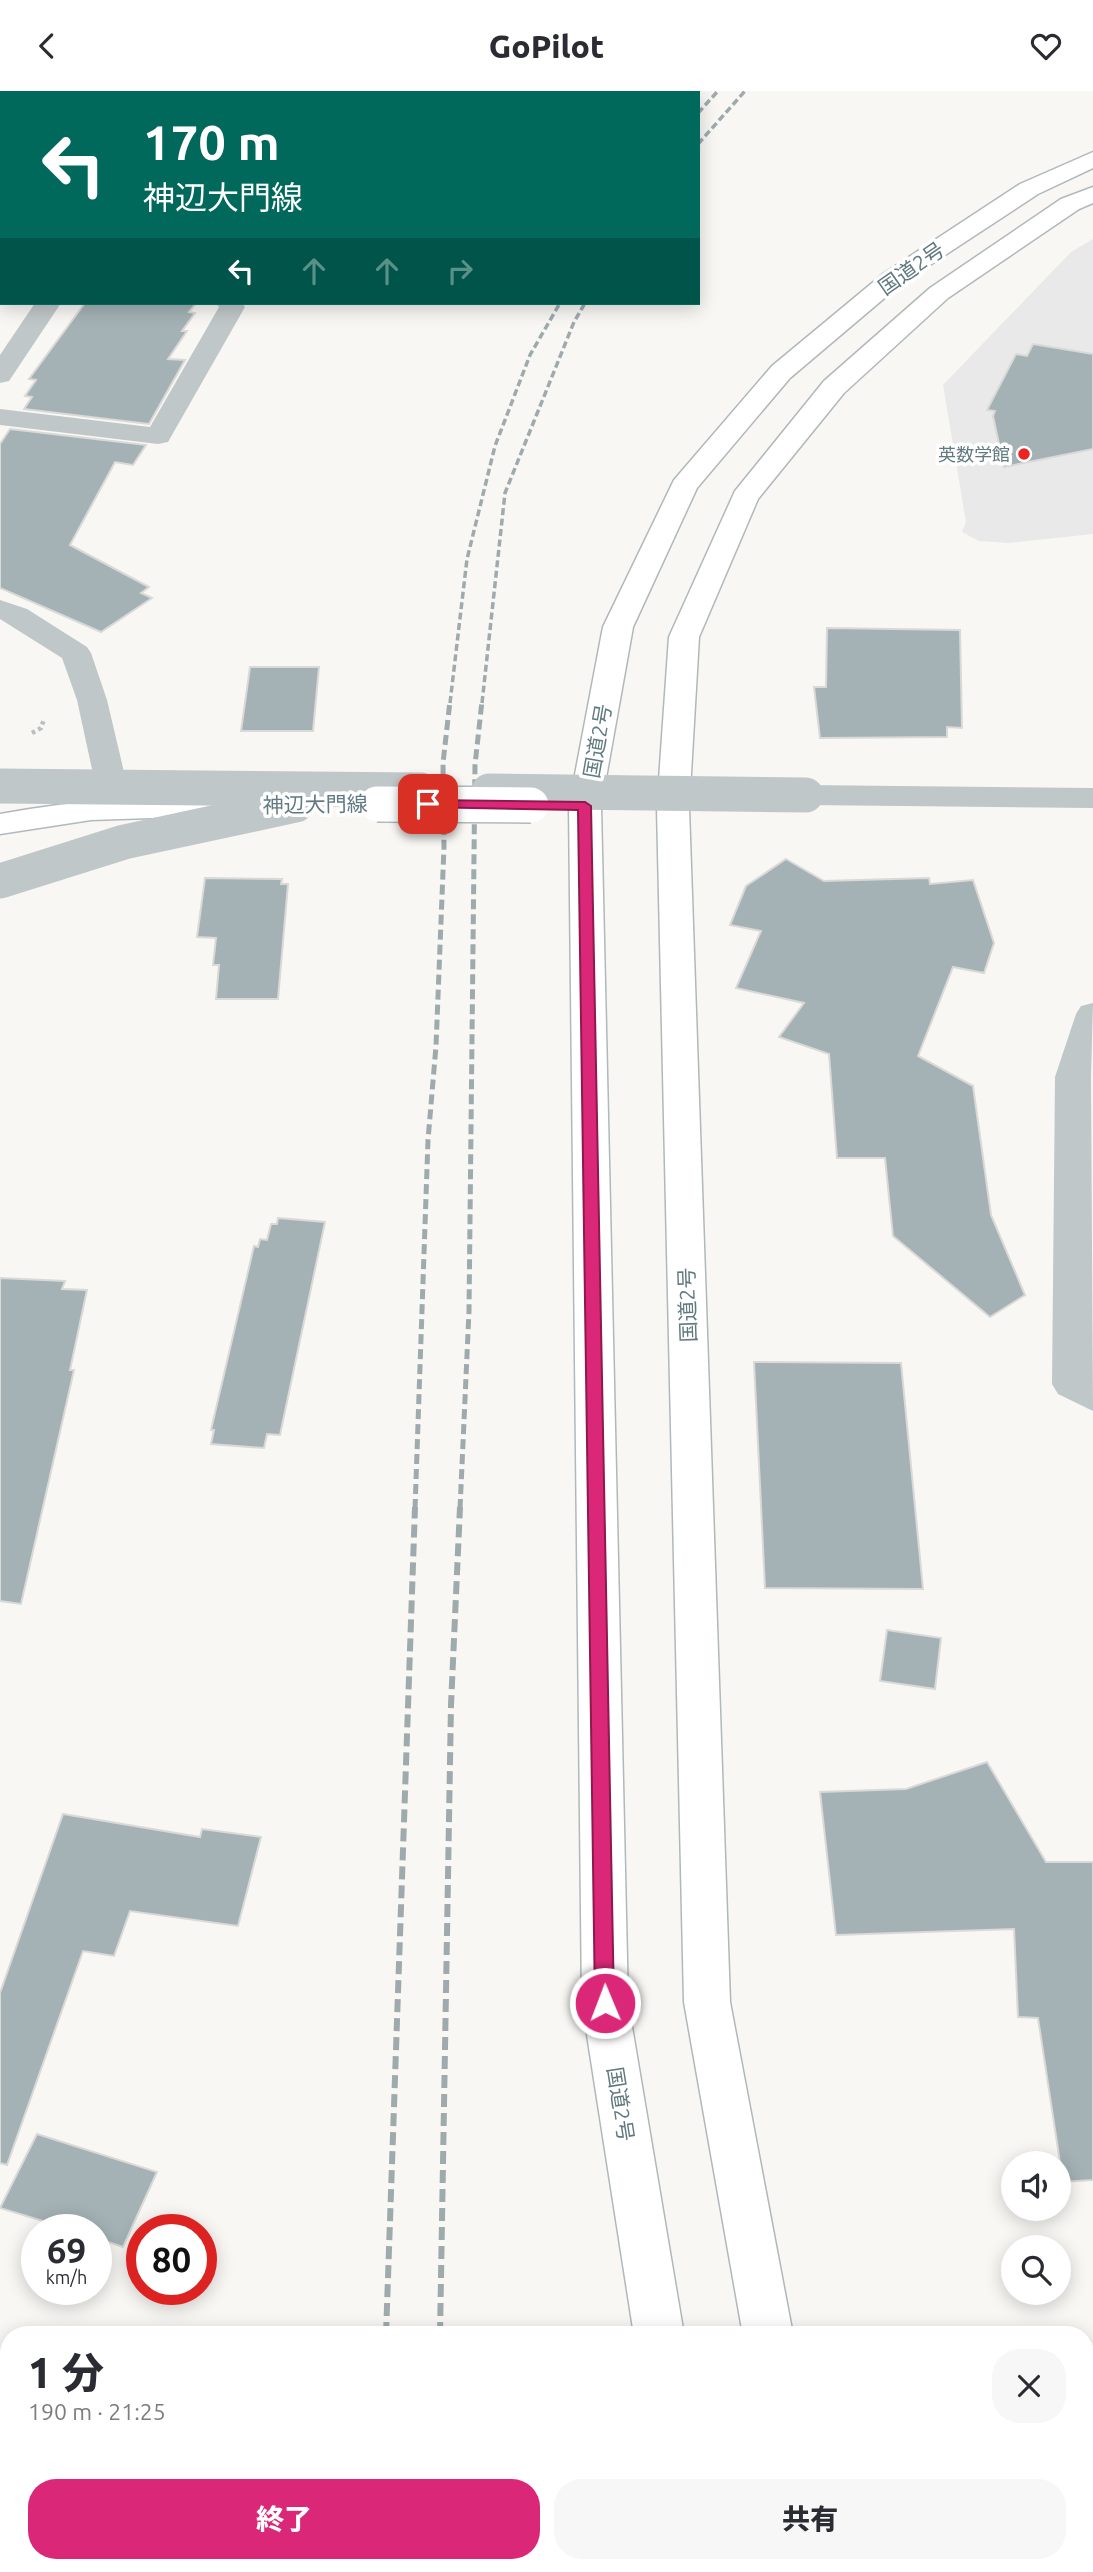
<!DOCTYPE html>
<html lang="ja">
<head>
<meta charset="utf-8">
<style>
	body { margin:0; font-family:Ubuntu,"Noto Sans JP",sans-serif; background:#f7f7f7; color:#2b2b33; height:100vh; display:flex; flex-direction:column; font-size:26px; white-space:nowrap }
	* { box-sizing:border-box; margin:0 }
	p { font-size:23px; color:#7c7c81 }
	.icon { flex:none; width:38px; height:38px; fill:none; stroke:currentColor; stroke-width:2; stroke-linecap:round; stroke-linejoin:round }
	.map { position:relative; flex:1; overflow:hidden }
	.side { position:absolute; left:0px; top:2235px; width:1094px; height:247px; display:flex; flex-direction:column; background:#fff; border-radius:28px 28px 0 0; box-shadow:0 4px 18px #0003 }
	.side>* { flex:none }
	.banner { position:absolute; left:0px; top:0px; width:700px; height:214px; box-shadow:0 4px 18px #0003; background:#00695c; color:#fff; overflow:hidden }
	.tools { position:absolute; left:1001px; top:2060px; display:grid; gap:14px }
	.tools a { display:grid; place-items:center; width:70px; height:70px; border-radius:50%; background:#fff; box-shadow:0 4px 18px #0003; font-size:35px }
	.speed { position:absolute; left:21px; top:2123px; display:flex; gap:14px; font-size:35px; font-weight:700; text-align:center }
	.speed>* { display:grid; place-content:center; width:91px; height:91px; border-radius:50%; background:#fff; box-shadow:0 4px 18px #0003; line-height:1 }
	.speed small { font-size:18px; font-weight:400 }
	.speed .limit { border:10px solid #d22; background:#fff; color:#111 }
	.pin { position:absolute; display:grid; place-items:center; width:60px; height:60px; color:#fff; margin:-30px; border-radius:14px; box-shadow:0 4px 10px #0006 }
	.me { position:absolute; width:77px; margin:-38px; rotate:359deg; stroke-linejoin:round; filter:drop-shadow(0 0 5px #0008) }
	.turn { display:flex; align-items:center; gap:24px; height:147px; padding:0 28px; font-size:32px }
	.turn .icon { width:91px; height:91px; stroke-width:2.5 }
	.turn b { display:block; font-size:49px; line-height:60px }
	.lanes { display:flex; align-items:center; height:66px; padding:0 28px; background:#0003; justify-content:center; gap:35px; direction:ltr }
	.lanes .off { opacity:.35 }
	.round { display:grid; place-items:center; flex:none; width:74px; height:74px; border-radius:28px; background:#f7f7f7 }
	.overview { display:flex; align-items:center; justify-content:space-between; height:119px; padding:0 28px }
	h1 { font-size:42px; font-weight:800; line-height:52px }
	.primary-button { display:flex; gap:14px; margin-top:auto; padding:14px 28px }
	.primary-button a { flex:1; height:80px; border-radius:28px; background:#db2777; color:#fff; font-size:28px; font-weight:800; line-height:80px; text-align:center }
	.primary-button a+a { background:#f7f7f7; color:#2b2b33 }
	header { display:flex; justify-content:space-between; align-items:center; height:91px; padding:0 28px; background:#fff; font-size:32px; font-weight:800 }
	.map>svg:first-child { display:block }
</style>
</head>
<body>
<header><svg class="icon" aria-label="back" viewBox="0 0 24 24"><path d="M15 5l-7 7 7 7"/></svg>GoPilot<svg class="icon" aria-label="heart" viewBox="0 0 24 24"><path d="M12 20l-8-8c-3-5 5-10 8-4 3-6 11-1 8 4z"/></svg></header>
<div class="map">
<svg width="1093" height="2481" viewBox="0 0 1093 2481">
	<rect width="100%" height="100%" fill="#f8f7f4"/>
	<polygon fill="#e8e9e8" points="1093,148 1093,443 1008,452 979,450 962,441 966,431 943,294 1071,161"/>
	<g fill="#a4b2b5" stroke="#d9d9d7" stroke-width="2">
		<polygon points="85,212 196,212 189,221 195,222 182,240 187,240 168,268 185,269 149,333 24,318 32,306 25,305 36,289 29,288"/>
		<polygon points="1033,253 1093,263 1093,358 1004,376 993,325 995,320 987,319 1016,263 1027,265"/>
		<polygon points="10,338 146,354 133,374 115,371 70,454 149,496 141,502 152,507 101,541 0,497 0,353"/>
		<polygon points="827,537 960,539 962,637 947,636 947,646 820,647 814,596 826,596"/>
		<polygon points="250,576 319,576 313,640 241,640"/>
		<polygon points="786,768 824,790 929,787 930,793 973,789 994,852 984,882 953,876 918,965 973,995 991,1124 1025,1204 990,1226 893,1145 885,1067 837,1067 829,963 779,946 804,912 736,897 761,840 730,834 746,795"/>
		<polygon points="205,787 282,788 281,793 288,793 278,908 216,908 219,874 213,874 216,847 197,846"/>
		<polygon points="278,1127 325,1131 280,1344 267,1343 264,1357 211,1353 214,1339 211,1339 254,1155 258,1156 260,1148 267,1149 271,1133 277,1133"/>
		<polygon points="0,1187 65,1190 62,1198 87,1199 70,1279 74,1279 21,1513 0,1510"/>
		<polygon points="754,1271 901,1272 923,1498 765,1497"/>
		<polygon points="887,1539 941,1547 935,1598 880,1590"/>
		<polygon points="987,1671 1046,1771 1093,1771 1093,2089 1063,2091 1038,1927 1018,1926 1014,1838 836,1844 820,1701 906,1698"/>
		<polygon points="63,1723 200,1746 202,1738 261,1746 238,1835 130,1820 114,1865 83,1860 7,2074 0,2072 0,1902"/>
		<polygon points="37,2043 157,2081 123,2156 96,2147 96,2138 69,2138 0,2117"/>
	</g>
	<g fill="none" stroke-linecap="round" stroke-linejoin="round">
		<g stroke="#b1b9bc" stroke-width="3">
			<path id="major" d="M241 704 252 707 257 714 252 721 241 724 91 729 0 743V723C80 708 160 705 241 704Z"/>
		</g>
		<g stroke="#b1b8ba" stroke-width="3">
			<g id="highway">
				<polygon points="1093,61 1093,77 1038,103 901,193 790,287 697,397 633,536 601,715 628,1912 684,2244 634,2244 582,1912 569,715 603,536 674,389 772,275 883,183 1020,93"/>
				<polygon points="1093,96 1093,112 1079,118 948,207 844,302 758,408 699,546 689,717 730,1911 793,2244 743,2244 684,1911 657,717 669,546 735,400 824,290 930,197 1061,108"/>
				<polygon points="670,2473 724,2473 725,2481 671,2481"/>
				<polygon points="783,2473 837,2473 838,2481 784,2481"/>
			</g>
		</g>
		<polyline stroke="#babfc0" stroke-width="4.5" stroke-dasharray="3.5 3.5" stroke-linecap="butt" points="32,642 41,637 44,628"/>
		<g fill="#c0c7c9" fill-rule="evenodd">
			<polygon points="4,0 36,0 2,2"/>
			<polygon points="68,0 105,0 107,2 70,2"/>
			<polygon points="395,0 422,0 393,2"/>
			<polygon points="35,212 61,212 9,290 0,292 0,264"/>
			<polygon points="216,212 242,212 245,216 168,351 158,353 0,334 0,318 150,336 219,216"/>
			<polygon points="0,509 27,518 87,556 91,562 107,609 132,715 127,722 116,725 105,722 100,715 77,609 62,567 0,528"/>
			<polygon points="806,694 1093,697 1093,717 806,714 795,711 790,704 795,697"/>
			<polygon points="1093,912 1091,986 1093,1320 1058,1303 1052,1293 1055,986 1076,923 1081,915"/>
		</g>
		<use href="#major" fill="#fff" fill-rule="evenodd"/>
		<use href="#highway" fill="#fff" fill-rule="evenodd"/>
		<g stroke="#9faaad" stroke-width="3.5" stroke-dasharray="7 3.5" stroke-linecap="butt">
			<polyline points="698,22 718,0"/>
			<polyline points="698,53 745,0"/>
			<polyline points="450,612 467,468 495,355 530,264 560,212"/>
			<polyline points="482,612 505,402 574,231 585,212"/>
		</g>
		<g stroke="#9faaad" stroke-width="5" stroke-dasharray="10 5" stroke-linecap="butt">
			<polyline points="415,1418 428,1049 436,955 444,756 443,672 450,610"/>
			<polyline points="460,1418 469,1220 475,674 482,610"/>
		</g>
		<g stroke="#9faaad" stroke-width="6" stroke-dasharray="13 6" stroke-linecap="butt">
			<polyline points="386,2244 415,1416"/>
			<polyline points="440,2244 451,1614 460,1416"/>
			<polyline points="434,2473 434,2481"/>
			<polyline points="375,2481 376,2473"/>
		</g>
		<g stroke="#b1b9bc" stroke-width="38" stroke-linecap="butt">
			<polyline id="major-bridge" points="377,713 531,714"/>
		</g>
		<g stroke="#c0c7c9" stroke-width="35">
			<polyline points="0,695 421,699"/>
			<polyline points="489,700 806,704"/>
			<polyline points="0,790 124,751 296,714"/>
		</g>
		<use href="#major-bridge" stroke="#fff" stroke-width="35"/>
	</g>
	<polygon fill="#db2777" stroke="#8e194d" stroke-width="2" points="428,709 585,711 591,715 614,1912 612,1918 605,1921 598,1918 595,1912 578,719 423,716 423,710"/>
	<circle fill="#ea2421" stroke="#fff" stroke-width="2.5" cx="1024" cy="363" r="7"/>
	<g text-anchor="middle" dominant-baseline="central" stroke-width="7" stroke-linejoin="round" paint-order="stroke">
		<g font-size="18" fill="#617a81" stroke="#fff" text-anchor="end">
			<text x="1010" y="363">英数学館</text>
		</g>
		<g font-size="21" fill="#617a81" stroke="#fff">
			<text transform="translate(911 177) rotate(-35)">国道2号</text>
			<text transform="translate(597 650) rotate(-80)">国道2号</text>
			<text transform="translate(315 713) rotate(-1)">神辺大門線</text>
			<text transform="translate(687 1214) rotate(-92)">国道2号</text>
			<text transform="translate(621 2013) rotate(81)">国道2号</text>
		</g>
	</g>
</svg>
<div class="tools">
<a><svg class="icon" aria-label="sound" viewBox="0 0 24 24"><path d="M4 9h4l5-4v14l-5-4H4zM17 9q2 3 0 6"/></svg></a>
<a><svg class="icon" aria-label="search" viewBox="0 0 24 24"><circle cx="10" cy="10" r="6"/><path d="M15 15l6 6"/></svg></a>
</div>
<div class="speed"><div>69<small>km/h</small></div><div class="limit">80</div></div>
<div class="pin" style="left:428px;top:713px;background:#d93025"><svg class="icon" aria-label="arrive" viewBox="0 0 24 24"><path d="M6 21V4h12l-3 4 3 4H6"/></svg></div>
<svg class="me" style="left:605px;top:1912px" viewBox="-20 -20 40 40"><circle r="17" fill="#db2777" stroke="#fff" stroke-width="3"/><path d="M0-11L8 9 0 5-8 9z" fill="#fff"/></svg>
<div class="banner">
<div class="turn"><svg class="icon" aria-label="left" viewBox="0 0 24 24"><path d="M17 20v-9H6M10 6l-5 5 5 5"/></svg><div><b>170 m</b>神辺大門線</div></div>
<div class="lanes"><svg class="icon" aria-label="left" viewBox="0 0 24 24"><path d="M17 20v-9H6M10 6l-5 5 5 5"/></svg><svg class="icon off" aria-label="ahead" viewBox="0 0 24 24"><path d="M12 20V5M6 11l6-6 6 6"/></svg><svg class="icon off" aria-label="ahead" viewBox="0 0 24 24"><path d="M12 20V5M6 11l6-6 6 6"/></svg><svg class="icon off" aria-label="right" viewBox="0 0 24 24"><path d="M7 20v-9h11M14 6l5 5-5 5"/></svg></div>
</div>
<section class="side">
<div class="overview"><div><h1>1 分</h1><p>190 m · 21:25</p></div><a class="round"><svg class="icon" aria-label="close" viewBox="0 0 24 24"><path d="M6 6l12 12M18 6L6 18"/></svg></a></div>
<div class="primary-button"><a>終了</a><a>共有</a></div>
</section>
</div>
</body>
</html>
